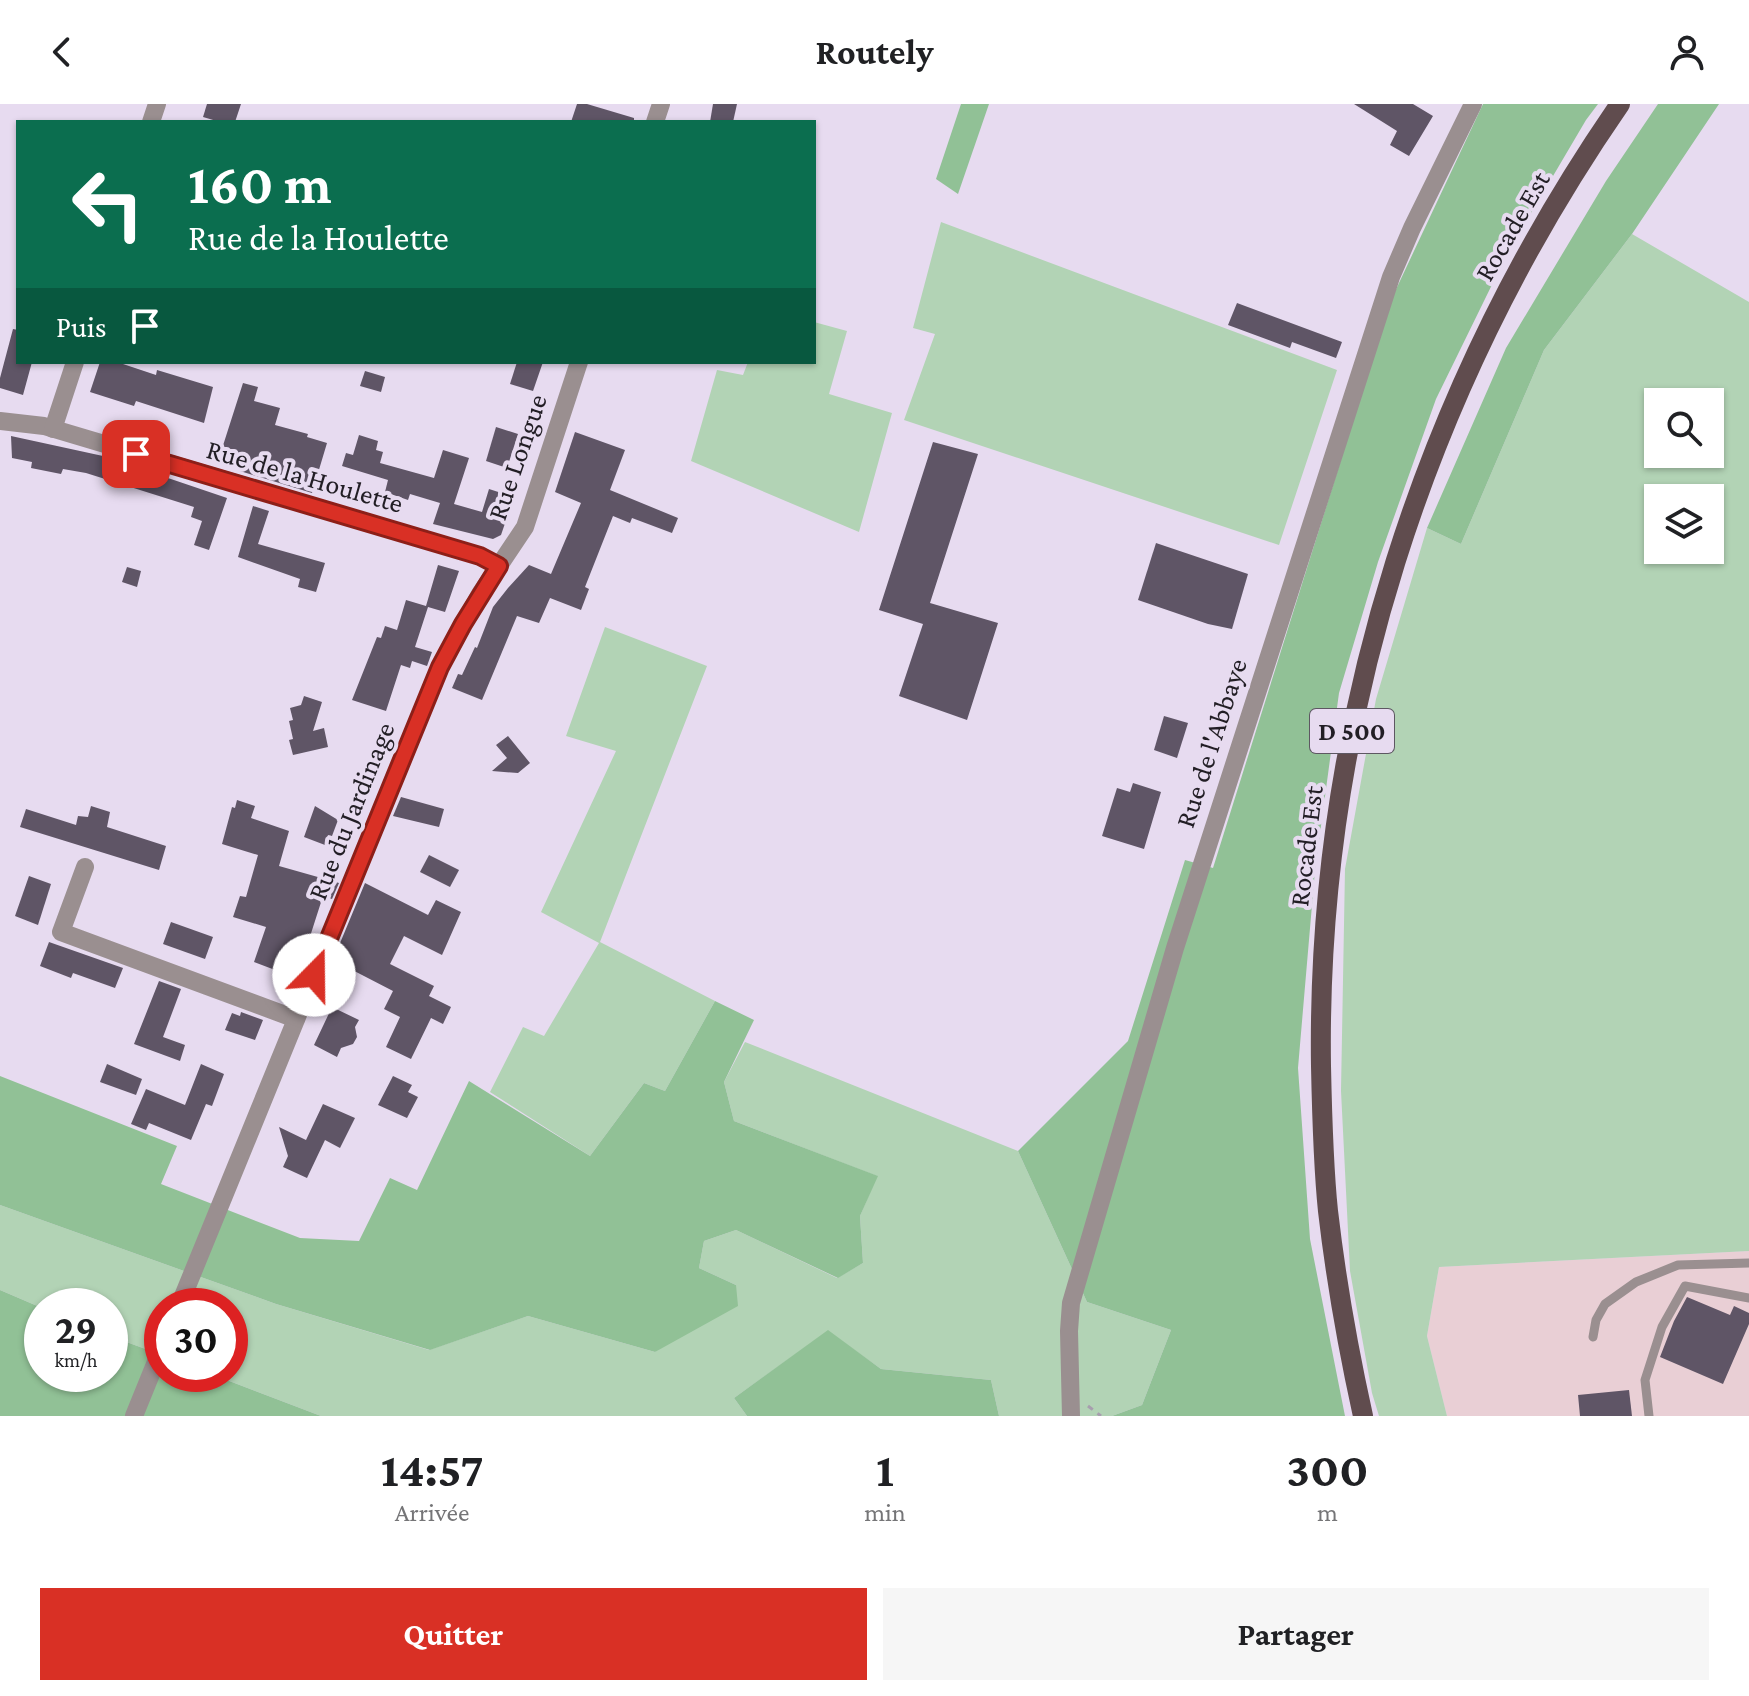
<!DOCTYPE html>
<html lang="fr">
<head>
<meta charset="utf-8">
<style>
	body { margin:0; font-family:"Crimson Pro",serif; background:#f6f6f6; color:#202124; height:100vh; display:flex; flex-direction:column; font-size:30px; white-space:nowrap }
	* { box-sizing:border-box; margin:0 }
	p { font-size:26px; color:#757577 }
	.icon { flex:none; width:44px; height:44px; fill:none; stroke:currentColor; stroke-width:2; stroke-linecap:round; stroke-linejoin:round }
	.map { position:relative; height:1312px; overflow:hidden }
	.panel { display:flex; flex-direction:column; background:#fff; flex:1 }
	.panel>* { flex:none }
	.guide { position:absolute; left:16px; top:16px; width:800px; height:244px; border-radius:0px; box-shadow:0 2px 6px #0004; background:#0b6e4f; color:#fff; overflow:hidden }
	.buttons { position:absolute; left:1644px; top:284px; display:grid; gap:16px }
	.buttons a { display:grid; place-items:center; width:80px; height:80px; border-radius:0px; background:#fff; box-shadow:0 2px 6px #0004; font-size:40px }
	.speed { position:absolute; left:24px; top:1184px; display:flex; gap:16px; font-size:40px; font-weight:700; text-align:center }
	.speed>* { display:grid; place-content:center; width:104px; height:104px; border-radius:50%; background:#fff; box-shadow:0 2px 6px #0004; line-height:1 }
	.speed small { font-size:20px; font-weight:400 }
	.speed .limit { border:12px solid #d22; background:#fff; color:#111 }
	.pin { position:absolute; display:grid; place-items:center; width:68px; height:68px; color:#fff; margin:-34px; border-radius:16px; box-shadow:0 4px 12px #0006 }
	.me { position:absolute; width:88px; margin:-44px; rotate:22deg; stroke-linejoin:round; filter:drop-shadow(0 0 6px #0008) }
	.turn { display:flex; align-items:center; gap:28px; height:168px; padding:0 40px; font-size:36px }
	.turn .icon { width:104px; height:104px; stroke-width:2.5 }
	.turn b { display:block; font-size:56px; line-height:68px }
	.then { display:flex; align-items:center; height:76px; padding:0 40px; background:#0003; gap:16px; font-size:30px }
	.eta { display:flex; justify-content:space-evenly; align-items:center; height:136px; text-align:center }
	.eta b { font-size:48px; font-weight:700; line-height:56px }
	.button { display:flex; gap:16px; margin-top:auto; padding:16px 40px }
	.button a { flex:1; height:92px; border-radius:0px; background:#d93025; color:#fff; font-size:32px; font-weight:700; line-height:92px; text-align:center }
	.button a+a { background:#f6f6f6; color:#202124 }
	header { display:flex; justify-content:space-between; align-items:center; height:104px; padding:0 40px; background:#fff; font-size:36px; font-weight:700 }
	.map>svg:first-child { display:block }
</style>
</head>
<body>
<header><svg class="icon" aria-label="back" viewBox="0 0 24 24"><path d="M15 5l-7 7 7 7"/></svg>Routely<svg class="icon" aria-label="person" viewBox="0 0 24 24"><circle cx="12" cy="8" r="4"/><path d="M4 21q1-7 8-7t8 7"/></svg></header>
<div class="map">
<svg width="1749" height="1312" viewBox="0 0 1749 1312">
	<rect width="100%" height="100%" fill="#e7dbf0"/>
	<polygon fill="#e9cfd5" points="1749,1147 1749,1312 1447,1312 1427,1232 1439,1163"/>
	<g fill="#b2d3b5" fill-rule="evenodd">
		<polygon points="941,118 1337,266 1279,441 904,316 935,230 913,224"/>
		<path d="M1632 130 1749 198V1147L1439 1163 1427 1232 1447 1312H1379L1372 1289 1350 1167 1341 987 1345 765 1376 595 1427 424 1461 440 1544 246ZM1658 298H1710V350H1658ZM1658 394H1710V446H1658Z"/>
		<polygon points="814,218 847,227 829,290 892,309 859,428 691,357 717,266 743,271 748,258 814,258"/>
		<polygon points="605,523 707,562 600,838 715,897 665,987 644,979 590,1052 490,988 523,923 544,932 599,839 541,808 616,647 566,632"/>
		<polygon points="745,938 1018,1047 1087,1198 1171,1226 1142,1301 1112,1312 999,1312 991,1276 881,1265 828,1227 734,1294 747,1312 321,1312 211,1270 230,1270 230,1202 162,1202 162,1251 110,1232 110,1202 42,1204 0,1186 0,1101 276,1200 429,1246 528,1212 655,1248 736,1181 699,1164 704,1137 736,1126 837,1174 863,1159 860,1112 877,1072 734,1017 724,978"/>
	</g>
	<g fill="#91c196">
		<polygon points="961,0 989,0 958,90 936,75"/>
		<polygon points="1483,0 1598,0 1586,16 1507,150 1436,295 1378,458 1339,589 1315,766 1298,964 1310,1135 1345,1312 1112,1312 1142,1301 1171,1226 1087,1198 1018,1047 1128,937 1185,756 1213,764 1391,196"/>
		<polygon points="1658,0 1719,0 1632,130 1544,246 1461,440 1427,424 1506,244 1606,77"/>
		<polygon points="715,897 754,916 724,978 734,1017 878,1072 860,1112 863,1159 838,1174 736,1126 704,1137 699,1164 736,1181 738,1202 655,1248 528,1212 430,1246 276,1200 0,1101 0,972 177,1042 161,1080 300,1134 359,1137 390,1074 417,1086 469,977 590,1052 644,979 665,987"/>
		<polygon points="0,1186 42,1204 42,1270 110,1270 110,1232 162,1251 162,1270 211,1270 321,1312 0,1312"/>
		<polygon points="828,1226 881,1265 991,1276 999,1312 747,1312 734,1294"/>
	</g>
	<g fill="#5f5566">
		<polygon points="207,0 241,0 235,18 220,18 203,13"/>
		<polygon points="577,0 587,0 634,14 634,18 571,18"/>
		<polygon points="713,0 737,0 733,18 710,18"/>
		<polygon points="1354,0 1413,0 1433,12 1409,52 1390,41 1397,27"/>
		<polygon points="1237,199 1342,238 1336,254 1292,238 1290,244 1228,221"/>
		<polygon points="13,225 18,226 18,258 32,258 23,291 0,284 0,274"/>
		<polygon points="100,258 117,258 156,271 157,266 213,283 204,319 136,297 134,302 90,288"/>
		<polygon points="517,258 543,258 533,287 510,280"/>
		<polygon points="365,267 385,273 381,288 360,282"/>
		<polygon points="243,279 258,283 254,297 280,304 275,321 308,330 307,333 327,339 312,389 240,367 242,361 219,354"/>
		<polygon points="496,323 518,330 507,364 486,357"/>
		<polygon points="575,328 625,346 610,386 678,414 672,429 632,414 630,419 613,412 585,483 589,485 581,506 550,494 539,519 517,512 482,596 452,584 458,570 462,571 475,543 477,544 493,503 508,484 529,461 551,470 581,399 555,388"/>
		<polygon points="359,331 378,337 376,346 383,348 380,359 434,374 443,346 469,354 454,400 482,408 489,385 514,393 501,431 493,435 433,420 440,399 410,390 408,396 385,388 388,376 342,362 346,349 353,351"/>
		<polygon points="11,332 103,352 227,394 209,446 194,441 202,417 191,413 194,403 86,369 63,365 61,370 31,364 32,358 12,354"/>
		<polygon points="933,338 978,350 930,499 998,519 967,616 899,592 923,520 879,506"/>
		<polygon points="253,402 269,407 258,440 325,459 316,488 298,483 300,475 238,453"/>
		<polygon points="1156,439 1248,470 1232,525 1208,520 1138,496"/>
		<polygon points="438,461 459,467 445,508 428,503 415,543 432,548 427,562 412,557 410,564 401,561 386,607 352,596 377,533 381,534 385,522 397,526 406,496 426,502"/>
		<polygon points="127,463 141,467 137,483 122,478"/>
		<polygon points="304,592 322,598 313,627 324,624 328,643 293,651 289,636 293,635 289,617 293,616 290,604 301,601"/>
		<polygon points="1164,612 1188,619 1177,654 1154,646"/>
		<polygon points="508,632 530,659 518,669 492,667 507,654 496,641"/>
		<polygon points="1133,679 1161,688 1144,745 1102,732 1117,684 1130,688"/>
		<polygon points="401,693 444,705 439,723 393,712"/>
		<polygon points="237,696 255,702 251,714 289,727 279,762 339,779 332,795 323,792 306,845 309,846 290,892 275,886 283,869 254,858 266,823 233,813 240,792 246,793 258,751 222,740 232,703 235,704"/>
		<polygon points="91,702 110,708 107,723 166,742 159,766 20,723 26,705 76,721 78,712 88,713"/>
		<polygon points="315,702 338,716 332,732 328,731 325,741 304,733"/>
		<polygon points="429,751 459,766 450,783 420,768"/>
		<polygon points="29,772 51,780 38,821 15,812"/>
		<polygon points="365,779 428,811 436,796 461,808 442,851 404,832 390,860 434,882 429,892 451,903 443,920 431,914 411,955 386,943 400,913 384,905 393,887 333,856"/>
		<polygon points="171,818 213,833 205,855 163,840"/>
		<polygon points="49,838 123,864 115,884 73,869 71,874 40,862"/>
		<polygon points="159,877 181,885 163,933 185,941 180,957 134,940"/>
		<polygon points="332,903 359,916 355,923 357,933 353,940 341,944 337,953 314,941"/>
		<polygon points="241,908 263,916 255,936 225,926 232,909 240,912"/>
		<polygon points="107,960 142,975 136,991 100,978"/>
		<polygon points="201,960 224,970 212,1002 206,1000 191,1036 149,1019 146,1026 131,1020 146,985 185,1001"/>
		<polygon points="393,972 412,981 408,988 418,993 407,1014 378,1001"/>
		<polygon points="323,1000 355,1014 340,1044 325,1036 307,1074 283,1063 288,1052 279,1023 306,1036"/>
		<polygon points="1687,1193 1730,1211 1734,1202 1749,1209 1749,1220 1723,1280 1660,1253 1674,1217"/>
		<polygon points="1629,1286 1632,1312 1580,1312 1578,1291"/>
	</g>
	<g fill="none" stroke-linecap="round" stroke-linejoin="round">
		<polyline stroke="#a79eae" stroke-width="3" stroke-dasharray="6 6" stroke-linecap="butt" points="1088,1302 1101,1312"/>
		<g stroke="#9a8f90" stroke-width="9">
			<polyline points="1593,1233 1596,1216 1605,1200 1636,1178 1678,1161 1749,1159"/>
			<polyline points="1649,1312 1645,1276 1662,1223 1685,1182 1749,1194"/>
		</g>
		<g stroke="#9a8f90" stroke-width="18">
			<polyline points="151,18 157,0"/>
			<polyline points="655,18 661,0"/>
			<polyline points="0,317 44,322 480,452 499,462"/>
			<polyline points="53,325 75,258"/>
			<polyline points="85,763 61,828 296,915"/>
			<polyline points="179,1202 440,563 480,490 525,423 579,258"/>
			<polyline points="134,1312 162,1243"/>
			<polyline points="1071,1312 1069,1227 1071,1199 1175,844 1391,173 1412,124 1473,0"/>
		</g>
		<path stroke="#604c4e" stroke-width="20" d="M1363 1312C1348 1244 1336 1176 1328 1107 1323 1059 1322 1011 1321 962 1316 618 1425 282 1620 0"/>
	</g>
	<g fill="none" stroke-linecap="round" stroke-linejoin="round">
		<g stroke="#8d1f18" stroke-width="20">
			<polyline id="route" points="136,350 480,452 499,462 463,520 440,563 314,871"/>
		</g>
		<use href="#route" stroke="#d93025" stroke-width="14"/>
	</g>
	<g text-anchor="middle" dominant-baseline="central" stroke-width="8" stroke-linejoin="round" paint-order="stroke">
		<rect fill="#e7dbf0" stroke="#5d5762" stroke-width="2" x="1310" y="605" width="84" height="44" rx="6"/>
		<g font-size="26" font-weight="bold" fill="#221e25">
			<text x="1352" y="627">D 500</text>
		</g>
		<g font-size="28" fill="#221e25" stroke="#e7dbf0">
			<text transform="translate(1512 122) rotate(-60)">Rocade Est</text>
			<text transform="translate(517 353) rotate(-71)">Rue Longue</text>
			<text transform="translate(305 372) rotate(16)">Rue de la Houlette</text>
			<text transform="translate(1211 639) rotate(-72)">Rue de l'Abbaye</text>
			<text transform="translate(351 707) rotate(-68)">Rue du Jardinage</text>
			<text transform="translate(1306 742) rotate(-83)">Rocade Est</text>
		</g>
	</g>
</svg>
<div class="buttons">
<a><svg class="icon" aria-label="search" viewBox="0 0 24 24"><circle cx="10" cy="10" r="6"/><path d="M15 15l6 6"/></svg></a>
<a><svg class="icon" aria-label="layers" viewBox="0 0 24 24"><path d="M12 4l9 5-9 5-9-5zM3 14l9 5 9-5"/></svg></a>
</div>
<div class="speed"><div>29<small>km/h</small></div><div class="limit">30</div></div>
<div class="pin" style="left:136px;top:350px;background:#d93025"><svg class="icon" aria-label="arrive" viewBox="0 0 24 24"><path d="M6 21V4h12l-3 4 3 4H6"/></svg></div>
<svg class="me" style="left:314px;top:871px" viewBox="-20 -20 40 40"><circle r="19" fill="#fff"/><path d="M0-13L10 11 0 6-10 11z" fill="#d93025"/></svg>
<div class="guide">
<div class="turn"><svg class="icon" aria-label="left" viewBox="0 0 24 24"><path d="M17 20v-9H6M10 6l-5 5 5 5"/></svg><div><b>160 m</b>Rue de la Houlette</div></div>
<div class="then">Puis<svg class="icon" aria-label="arrive" viewBox="0 0 24 24"><path d="M6 21V4h12l-3 4 3 4H6"/></svg></div>
</div>
</div>
<section class="panel">
<div class="eta">
<div><b>14:57</b><p>Arrivée</p></div>
<div><b>1</b><p>min</p></div>
<div><b>300</b><p>m</p></div>
</div>
<div class="button"><a>Quitter</a><a>Partager</a></div>
</section>
</body>
</html>
